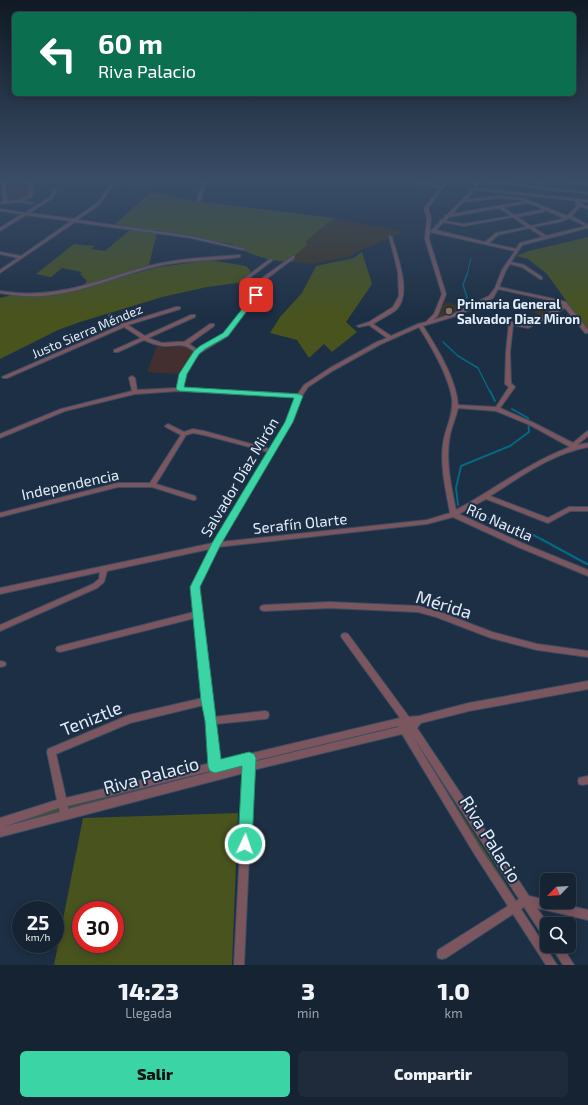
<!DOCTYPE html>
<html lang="es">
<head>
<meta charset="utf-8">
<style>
	body { margin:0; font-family:"Exo 2",sans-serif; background:#1f2b3b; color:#f1f3f6; height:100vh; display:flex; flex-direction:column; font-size:15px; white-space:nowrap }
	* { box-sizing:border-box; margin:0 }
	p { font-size:13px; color:#9ea4ac }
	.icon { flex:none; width:22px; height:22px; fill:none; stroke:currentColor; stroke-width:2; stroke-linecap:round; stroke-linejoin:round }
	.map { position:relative; height:965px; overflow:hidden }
	.details { display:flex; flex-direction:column; background:#162333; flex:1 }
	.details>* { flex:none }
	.hud { position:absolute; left:12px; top:12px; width:564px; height:84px; border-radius:6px; box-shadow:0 2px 10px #0003,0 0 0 1px #35404e; background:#0b6e4f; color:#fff; overflow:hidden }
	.needle { width:26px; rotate:245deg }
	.controls { position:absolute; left:540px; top:873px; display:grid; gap:8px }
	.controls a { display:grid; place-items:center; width:36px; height:36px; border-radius:6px; background:#162333; box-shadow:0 2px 10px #0003,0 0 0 1px #35404e; font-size:20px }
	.speed { position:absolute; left:12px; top:901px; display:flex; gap:8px; font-size:20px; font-weight:700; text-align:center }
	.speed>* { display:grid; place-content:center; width:52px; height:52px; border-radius:50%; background:#162333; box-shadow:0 2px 10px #0003,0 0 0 1px #35404e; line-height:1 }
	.speed small { font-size:10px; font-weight:400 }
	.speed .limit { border:6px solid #d22; background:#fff; color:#111 }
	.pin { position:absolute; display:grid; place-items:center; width:34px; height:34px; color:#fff; margin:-17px; border-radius:8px; box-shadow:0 2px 6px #0006 }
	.me { position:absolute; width:44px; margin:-22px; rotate:3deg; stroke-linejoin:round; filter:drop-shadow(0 0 3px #0008) }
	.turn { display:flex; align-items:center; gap:14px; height:84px; padding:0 20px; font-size:18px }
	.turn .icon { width:52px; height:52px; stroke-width:2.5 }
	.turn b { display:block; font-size:28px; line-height:34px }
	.eta { display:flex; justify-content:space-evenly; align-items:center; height:68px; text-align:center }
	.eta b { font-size:24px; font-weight:800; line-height:28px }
	.action { display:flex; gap:8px; margin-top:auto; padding:8px 20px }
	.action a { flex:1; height:46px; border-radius:6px; background:#3bd4a4; color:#111; font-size:16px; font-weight:800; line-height:46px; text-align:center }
	.action a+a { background:#1f2b3b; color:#f1f3f6 }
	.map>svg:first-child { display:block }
</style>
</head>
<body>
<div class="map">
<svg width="588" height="965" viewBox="0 0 588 965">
	<rect width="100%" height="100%" fill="#1d2f44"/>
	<polygon fill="#213852" points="117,182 155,182 149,191"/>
	<polygon fill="#432f30" points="192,339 191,347 197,351 177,374 147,372 158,343"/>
	<g fill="#3d3423">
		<polygon points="26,183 28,197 7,201 6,185"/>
		<polygon points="334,218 405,232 356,252 352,256 312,264 293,262 295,259 293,257 306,241"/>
		<polygon points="445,302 467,307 457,313 440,319 437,318"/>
		<polygon points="549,302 557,303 561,306 561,309 542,317 533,312"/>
	</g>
	<g fill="#48531d" fill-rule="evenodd">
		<path d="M151 192 188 200 334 218 306 241 307 245 293 257 295 258 293 262C271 262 252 255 233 246V244L211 241 193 235 114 225Z"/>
		<polygon points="130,230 157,233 149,265 145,268 83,286 87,281 80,274 82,272 62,268 51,277 36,274 74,244 95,246 91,249 105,251"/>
		<polygon points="588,237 588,331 547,274 528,259 516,256 529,251"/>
		<polygon points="362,252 372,284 346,322 357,332 332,352 324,344 309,358 297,340 270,333 280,317 302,293 316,266 354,258"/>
		<polygon points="210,260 246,266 250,270 251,275 244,282 207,287 162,297 80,322 58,330 0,359 0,298 12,295 51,296 159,267"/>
		<polygon points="422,752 517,901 515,902 420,753"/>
		<polygon points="198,773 199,775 3,827 3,824"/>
		<path d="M238 813 232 965H54L83 818ZM81 910H115V944H81Z"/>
	</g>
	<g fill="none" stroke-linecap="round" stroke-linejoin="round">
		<polyline stroke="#056884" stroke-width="1" points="467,275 471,258"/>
		<g stroke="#056884" stroke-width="1.5">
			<polyline points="462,304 467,297 463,285 467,274"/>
			<polyline points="443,342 458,356 478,368 490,392"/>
		</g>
		<g stroke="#056884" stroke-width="2">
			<polyline points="490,391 495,401"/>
			<polyline points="458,505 456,488 461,466 510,446 529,432 528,418 512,409"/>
			<polyline points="466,511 529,533 543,540"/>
		</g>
		<polyline stroke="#056884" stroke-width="2.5" points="541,539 587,564"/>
		<g stroke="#3c4d61" stroke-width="2">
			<g id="street">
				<polygon points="1,182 5,182 7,201 18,200 29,196 28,182 32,182 33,196 23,201 34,203 32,204 20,202 0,204 0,202 3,202"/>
				<polygon points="113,182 116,182 99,205 77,220 191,236 245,249 243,250 191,238 75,222 0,273 0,270 18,258 0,254 0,252 21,256 71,221 26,215 0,231 0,228 22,214 0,211 0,209 25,213 51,196 53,189 55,188 57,189 53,198 29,213 74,219 97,203"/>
				<polygon points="202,182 206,182 201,200 199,201 197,200"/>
				<path d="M410 182H420L441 186 444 182H447L428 208 431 218 429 239 446 294 438 315 433 320 455 313 489 296 495 288 502 270 515 251 430 232 440 222V220H442L445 217V215H447L473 189 476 182H479L476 188 588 200V202L475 190 466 200 498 196 523 198 567 216 578 205 576 204V202H578L588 207V209L581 206 571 216 588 225V228L522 245 511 262 524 265 542 277V279H540L522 267 510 264 506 270 499 287 559 300 566 302 588 330V333H585L565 308 528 328 513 325 510 352 511 383 515 387 500 408 534 423 573 443 586 432 588 431V436L577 445 588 443V447C551 454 522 476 490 496L548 518 569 507H588V511H570L548 523 486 499 459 514 522 543 588 570V576L518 547 453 517 427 524 217 547 198 587 211 701 214 717 265 711 268 712 269 715 268 718 265 719 215 724 219 761 400 718 342 638 341 636 342 634 345 633 348 634 409 717 419 716 469 703 588 681V689L469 711 421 723 417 728 529 896 547 900V902H555L588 910V920L537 908 548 924 547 937 543 936 524 907 521 909 557 965H546L513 914 446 958 442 959 438 958 437 954 438 950 508 906 475 855 402 734 253 770 244 965H234L244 773 0 837V818L57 800 47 752 48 749 129 715 203 698 195 618 60 652 57 651 56 649 57 647 60 646 194 612 192 587 210 549 107 571 104 582 97 588 0 631V625L93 584 99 579 100 572 0 594V588L213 543 268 452 204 435 193 433 186 435 156 484 195 496 196 498 195 500H193L152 487H118L0 517V513L118 483H150L181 435 166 427 165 426 168 424 184 432 193 429 204 431 270 449 286 422 296 397 179 391 135 394 65 411 0 438V434L61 409 132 391 129 378 130 377 132 376 135 378 137 390 177 388C181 373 185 364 195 352 181 341 178 347 163 346 156 345 150 343 144 340L118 352H114V350L141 338 124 327 7 378H3L2 377 121 325 109 316V315L111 314 125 323 176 307H180V309L128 325 145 336 191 315H195V317L148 338 162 343 177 342H184L210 324H214V326L189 344 198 350 224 334 254 295 262 278 293 256H294V258L265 280 258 295 228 336 200 353 191 363 185 374 182 388 298 394 304 385 330 368 377 342 387 338 369 325 359 327 357 326 369 322 393 307 399 296 398 272 389 236 392 237C397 256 412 292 397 309 393 313 379 320 373 324L391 336 418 324 426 322 434 314 442 294 425 239 427 218 424 208 440 188ZM498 198 522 200 526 201 452 214 463 202ZM529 203 542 208 541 210 514 215 503 207ZM499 208 511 216 464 224 445 221 449 217ZM545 210 564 218 558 220 531 226 517 217 543 212ZM513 217 527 227 496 233 485 242 436 230 443 222 464 226ZM569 218 586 226 546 236 533 227 560 222ZM529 228 543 237 520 243 516 249 489 243 498 235ZM498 289 558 302 563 305 525 325 511 322 509 323 506 352 505 384 509 387 496 407 458 405C456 378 437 348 423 326L459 315 493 298ZM419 327C431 346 449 376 452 399 454 415 445 428 443 444 440 467 446 490 450 513L427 520 220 542 292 422 302 396 308 387 334 370 381 344ZM458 408 496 411 530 425 570 447C533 461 501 484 467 504L456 510C451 486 445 460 450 435 452 426 456 417 458 408ZM204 705 207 721 211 763 66 798 56 754 130 723ZM398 726V727L253 762V761ZM412 735 519 899 516 901 481 849ZM244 763V764L220 770V769ZM211 771V772L68 809V806ZM59 808 60 812 3 827Z"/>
				<polygon points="498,182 543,187 535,182 539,182 548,188 588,192 588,194 484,182"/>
				<polygon points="570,182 588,183 588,185 571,183"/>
				<path d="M239 255H240V257C213 261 185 260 158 266 119 275 80 294 40 296 26 297 13 295 0 293V291C13 293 26 294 39 293 80 291 118 273 157 264 184 258 212 257 239 255Z"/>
				<polygon points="270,259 273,260 248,279 246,279 246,277"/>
				<polygon points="330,602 418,606 440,612 492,632 537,644 588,651 588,657 537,650 491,638 436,617 418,612 330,608 264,611 261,610 260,608 261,606 264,605"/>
				<polygon points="0,661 5,662 6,664 5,666 0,667"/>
				<polygon points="588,776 588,784 582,785 579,784 578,781 579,778"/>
				<polygon points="551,946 562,946 574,965 563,965"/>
			</g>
		</g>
		<use href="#street" fill="#7b565f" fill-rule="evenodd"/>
	</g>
	<linearGradient id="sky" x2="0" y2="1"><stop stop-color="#101a25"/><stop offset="0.57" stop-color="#3a4d67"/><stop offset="1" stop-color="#3a4d67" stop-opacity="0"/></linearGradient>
	<rect width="588" height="317" fill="url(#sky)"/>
	<polygon fill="#3bd4a4" stroke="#268a6b" points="254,294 259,295 228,336 205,349 199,354 187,374 184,387 299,394 303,396 293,422 220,546 200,587 221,759 249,752 254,754 256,758 252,844 250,849 245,851 240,849 238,844 242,766 215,773 210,771 208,767 205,721 201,701 190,587 212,543 285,422 294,398 179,391 176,389 179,374 194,351 200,346 223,333"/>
	<circle fill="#8d6e63" stroke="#1d2f44" stroke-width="1.5" cx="449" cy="311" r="4"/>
	<g text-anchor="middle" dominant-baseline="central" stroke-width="4" stroke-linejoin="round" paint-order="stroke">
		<g font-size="13" font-weight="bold" fill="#e1ecfa" stroke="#1d2f44" text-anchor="start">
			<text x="457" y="304">Primaria General<tspan x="457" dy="15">Salvador Diaz Miron</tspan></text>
		</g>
		<g font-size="13" fill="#e1ecfa" stroke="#1d2f44">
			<text transform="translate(87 331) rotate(-23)">Justo Sierra Méndez</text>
		</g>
		<g font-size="15" fill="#e1ecfa" stroke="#1d2f44">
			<text transform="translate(239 477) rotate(-59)">Salvador Díaz Mirón</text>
			<text transform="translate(70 484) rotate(-12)">Independencia</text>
			<text transform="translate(500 522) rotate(24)">Río Nautla</text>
			<text transform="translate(300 523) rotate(-6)">Serafín Olarte</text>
		</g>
		<g font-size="18" fill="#e1ecfa" stroke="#1d2f44">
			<text transform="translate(444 604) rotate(17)">Mérida</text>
			<text transform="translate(91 718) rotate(-22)">Teniztle</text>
			<text transform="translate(151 775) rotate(-15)">Riva Palacio</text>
			<text transform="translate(491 839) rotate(58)">Riva Palacio</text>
		</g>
	</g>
</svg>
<div class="controls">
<a><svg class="needle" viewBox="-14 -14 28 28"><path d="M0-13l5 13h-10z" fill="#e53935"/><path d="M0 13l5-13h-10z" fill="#9ea4ac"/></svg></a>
<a><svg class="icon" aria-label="search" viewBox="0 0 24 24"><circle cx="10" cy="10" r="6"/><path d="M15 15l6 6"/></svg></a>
</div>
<div class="speed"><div>25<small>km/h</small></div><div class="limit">30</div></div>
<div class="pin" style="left:256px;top:295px;background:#d93025"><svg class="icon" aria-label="arrive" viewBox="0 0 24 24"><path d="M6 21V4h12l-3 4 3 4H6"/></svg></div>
<svg class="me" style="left:245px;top:844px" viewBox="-20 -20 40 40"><circle r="17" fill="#3bd4a4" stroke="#fff" stroke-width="3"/><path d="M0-11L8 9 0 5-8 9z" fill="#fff"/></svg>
<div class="hud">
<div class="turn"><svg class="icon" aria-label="left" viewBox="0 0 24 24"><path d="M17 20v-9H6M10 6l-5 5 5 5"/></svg><div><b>60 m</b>Riva Palacio</div></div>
</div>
</div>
<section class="details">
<div class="eta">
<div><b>14:23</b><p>Llegada</p></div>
<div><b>3</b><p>min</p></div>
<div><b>1.0</b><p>km</p></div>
</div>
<div class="action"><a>Salir</a><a>Compartir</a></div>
</section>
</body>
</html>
